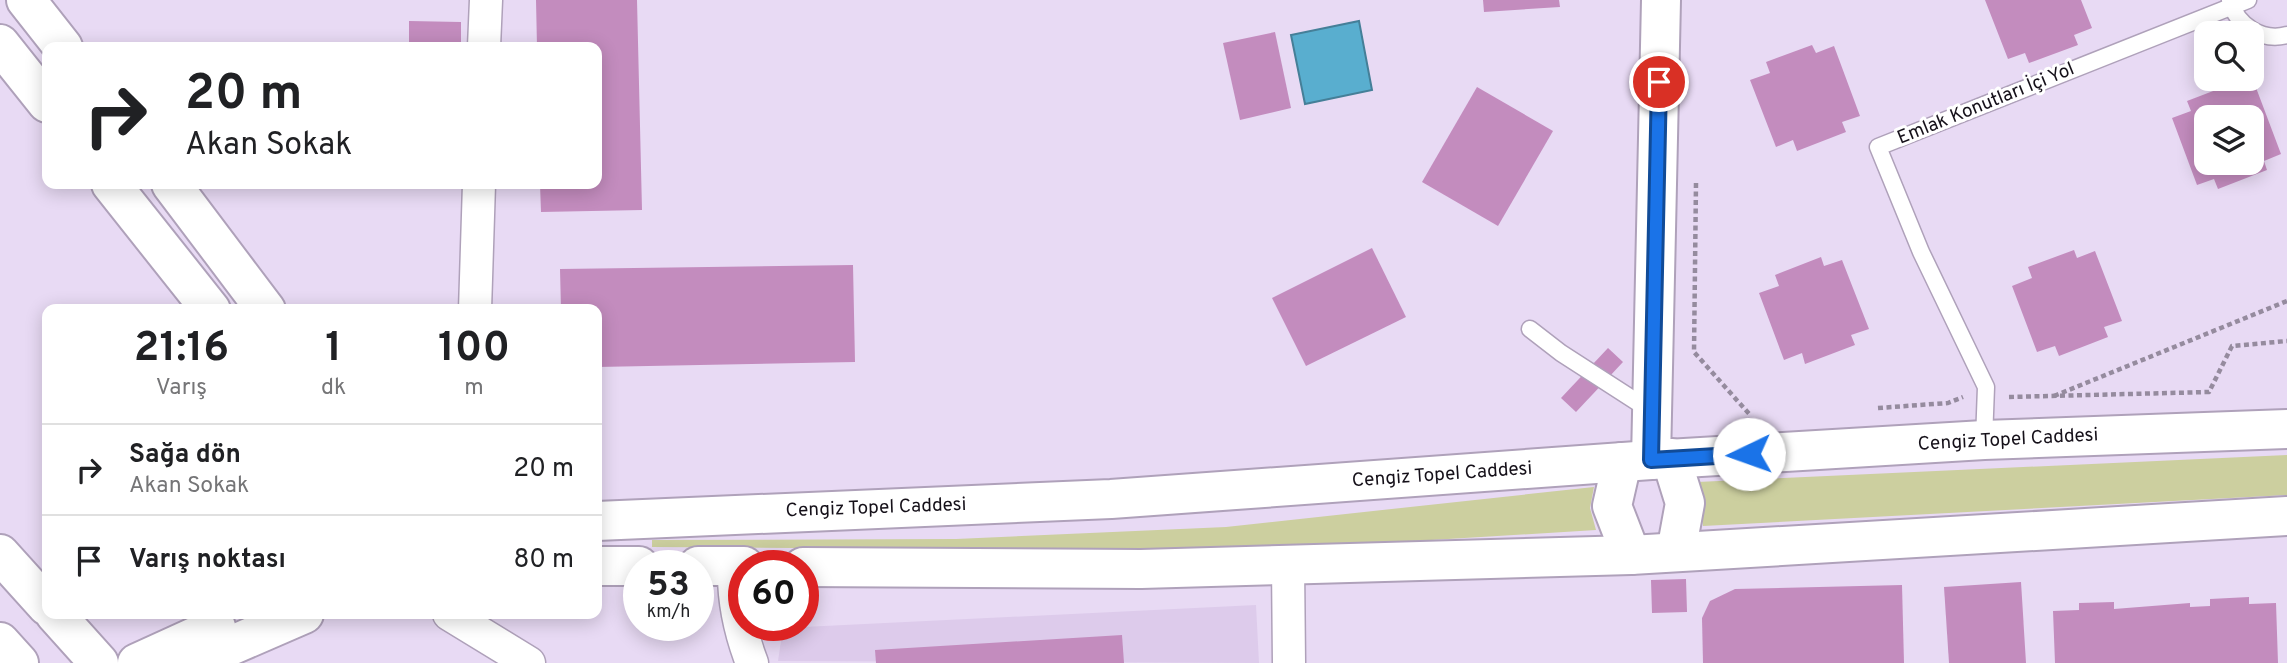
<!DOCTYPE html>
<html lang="tr">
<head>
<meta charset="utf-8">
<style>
	body { margin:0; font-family:Overpass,sans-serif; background:#f2f2f2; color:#202124; height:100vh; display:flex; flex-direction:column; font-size:26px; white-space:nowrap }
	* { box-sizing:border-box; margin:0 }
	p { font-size:23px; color:#757577 }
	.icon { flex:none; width:38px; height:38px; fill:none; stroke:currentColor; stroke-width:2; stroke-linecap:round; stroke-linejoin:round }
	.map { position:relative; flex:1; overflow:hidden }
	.sheet { position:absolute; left:42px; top:304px; width:560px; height:315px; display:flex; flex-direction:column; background:#fff; border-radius:14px; box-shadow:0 4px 18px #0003 }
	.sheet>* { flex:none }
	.top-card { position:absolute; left:42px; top:42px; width:560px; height:147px; border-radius:14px; box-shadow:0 4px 18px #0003; background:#fff; color:#202124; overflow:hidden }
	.controls { position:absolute; left:2194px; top:21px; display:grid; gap:14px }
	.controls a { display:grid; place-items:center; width:70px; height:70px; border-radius:14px; background:#fff; box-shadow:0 4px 18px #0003; font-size:35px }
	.speed { position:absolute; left:623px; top:550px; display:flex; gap:14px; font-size:35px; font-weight:700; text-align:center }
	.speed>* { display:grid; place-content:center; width:91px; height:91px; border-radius:50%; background:#fff; box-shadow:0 4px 18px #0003; line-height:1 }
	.speed small { font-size:18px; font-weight:400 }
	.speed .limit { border:10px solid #d22; background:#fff; color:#111 }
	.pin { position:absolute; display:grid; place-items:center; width:60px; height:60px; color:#fff; margin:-30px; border:4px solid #fff; border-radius:50%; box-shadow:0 2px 7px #0007 }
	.me { position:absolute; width:77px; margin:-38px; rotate:267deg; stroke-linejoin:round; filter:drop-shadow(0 0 5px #0008) }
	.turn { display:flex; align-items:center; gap:24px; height:147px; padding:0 28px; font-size:32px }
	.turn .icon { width:91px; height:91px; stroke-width:2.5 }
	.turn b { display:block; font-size:49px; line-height:60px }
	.eta { display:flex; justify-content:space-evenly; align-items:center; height:119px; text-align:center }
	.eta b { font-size:42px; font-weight:700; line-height:49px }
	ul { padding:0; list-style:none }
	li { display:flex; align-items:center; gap:21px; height:91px; padding:0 28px; border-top:2px solid #e0e0e0 }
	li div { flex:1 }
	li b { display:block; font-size:26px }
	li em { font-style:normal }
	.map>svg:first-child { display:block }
</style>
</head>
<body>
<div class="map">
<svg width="2287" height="663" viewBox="0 0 2287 663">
	<rect width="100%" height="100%" fill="#e8daf4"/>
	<polygon fill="#ddcbeb" points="1256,605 1259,663 778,661 783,628"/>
	<g fill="#cccf9f">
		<polygon points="2287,455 2287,495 1703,526 1697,482"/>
		<polygon points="1594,487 1590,508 1596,530 1333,546 1051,550 652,547 652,540 956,539 1226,527"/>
	</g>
	<polygon fill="#59aecf" stroke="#457f98" stroke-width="2" points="1359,21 1372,90 1305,104 1291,35"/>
	<g fill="#c38cbe" fill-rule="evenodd">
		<polygon points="536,0 637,0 642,210 541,212 540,184 597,184 597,47 537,47"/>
		<polygon points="1483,0 1559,0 1560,7 1484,12"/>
		<polygon points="1985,0 2081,0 2092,28 2074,35 2078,45 2029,63 2025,53 2008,59"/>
		<polygon points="409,21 461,22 461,47 409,47"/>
		<polygon points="1275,32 1291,108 1240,120 1223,43"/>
		<polygon points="1812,45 1816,53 1834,46 1860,116 1842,122 1846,132 1797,151 1793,140 1776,147 1750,80 1770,73 1766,62"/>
		<path d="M2234 83 2237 91 2255 85 2281 154 2264 161 2267 170 2218 189 2214 179 2197 185 2172 118 2191 111 2187 101ZM2207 117H2252V163H2207Z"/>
		<polygon points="1477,87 1553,131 1498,226 1422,182"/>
		<polygon points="1372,248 1406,317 1306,366 1272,298"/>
		<polygon points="2074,250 2077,258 2095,251 2122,321 2104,327 2108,337 2059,356 2055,346 2037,352 2012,286 2032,278 2028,267"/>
		<polygon points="1821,257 1824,266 1842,260 1869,329 1851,335 1855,345 1805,364 1802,353 1784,360 1759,293 1779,286 1775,275"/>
		<polygon points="853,265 855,362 597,367 597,310 561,310 560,269"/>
		<polygon points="1608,348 1623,362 1576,412 1561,398"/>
		<polygon points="1686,579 1687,612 1652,613 1651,580"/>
		<polygon points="2021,582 2026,663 1949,663 1944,587"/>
		<polygon points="1902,585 1904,663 1703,663 1702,618 1710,601 1735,589"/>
		<polygon points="2249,597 2249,604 2276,603 2278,663 2055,663 2053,611 2079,610 2079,603 2114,602 2114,609 2190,603 2190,607 2210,606 2210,599"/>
		<polygon points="1122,635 1124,663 876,663 875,650"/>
	</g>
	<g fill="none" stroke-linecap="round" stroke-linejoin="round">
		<g stroke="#afa1ba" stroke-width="19">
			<g id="service">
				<path d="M2230 0C2236 25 2262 42 2287 35"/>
				<polyline points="1530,329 1561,353 1651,411"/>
				<polyline points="1984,440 1986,387 1921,252 1878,147 2248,0"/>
			</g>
		</g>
		<g stroke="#afa1ba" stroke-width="35">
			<g id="minor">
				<polyline points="484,47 486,0"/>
				<polyline points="475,310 479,184"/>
				<polyline points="1288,565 1289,663"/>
				<path d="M734 566C733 600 740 632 752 663"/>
				<polyline points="449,614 529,663"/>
			</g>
		</g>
		<g stroke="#afa1ba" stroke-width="42">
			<polyline id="tertiary" points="1651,460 1661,0"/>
		</g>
		<g stroke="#afa1ba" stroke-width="42">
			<g id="primary">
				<polyline points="1671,458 1685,503 1676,552"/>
				<polyline points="1622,462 1612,506 1631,555"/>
				<polyline points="597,521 1111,499 1651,460 1984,440 2287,429"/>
				<polyline points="597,566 639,566"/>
				<polyline points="698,566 744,566"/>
				<polyline points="803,567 1141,569 1631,555 2287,516"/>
				<polyline points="137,663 216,627"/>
				<polyline points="191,663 304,614"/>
			</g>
		</g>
		<g stroke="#afa1ba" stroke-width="42">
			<g id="trunk">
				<polyline points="26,0 63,47"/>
				<polyline points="0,44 47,103"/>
				<polyline points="111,184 211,310"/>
				<polyline points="171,184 266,310"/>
				<polyline points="0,554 47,606"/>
				<polyline points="55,614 99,663"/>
				<polyline points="0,642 19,663"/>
			</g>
		</g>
		<g stroke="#958b9e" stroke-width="4.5" stroke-dasharray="5 3.5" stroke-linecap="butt">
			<polyline points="1696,183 1694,352 1751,416"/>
			<polyline points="2054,396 2287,301"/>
			<polyline points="2009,397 2209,392 2232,346 2287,341"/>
			<polyline points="1878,408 1948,403 1963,397"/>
		</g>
		<use href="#service" stroke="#fff" stroke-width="16"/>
		<use href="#minor" stroke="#fff" stroke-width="32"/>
		<use href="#tertiary" stroke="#fff" stroke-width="38"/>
		<use href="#primary" stroke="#fff" stroke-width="38"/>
		<use href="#trunk" stroke="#fff" stroke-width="38"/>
	</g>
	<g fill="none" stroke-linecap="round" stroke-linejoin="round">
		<g stroke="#114b97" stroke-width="18">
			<polyline id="route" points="1659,82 1651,460 1749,454"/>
		</g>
		<use href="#route" stroke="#1a73e8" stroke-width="12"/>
	</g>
	<g text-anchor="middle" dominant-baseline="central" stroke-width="6" stroke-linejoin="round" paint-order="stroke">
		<g font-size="19" fill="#151019" stroke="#fff">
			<text transform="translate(1986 104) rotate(-22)">Emlak Konutları İçi Yol</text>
			<text transform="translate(2008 440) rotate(-3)">Cengiz Topel Caddesi</text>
			<text transform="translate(1442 475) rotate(-4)">Cengiz Topel Caddesi</text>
			<text transform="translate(876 508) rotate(-2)">Cengiz Topel Caddesi</text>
		</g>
	</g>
</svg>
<div class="controls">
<a><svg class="icon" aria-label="search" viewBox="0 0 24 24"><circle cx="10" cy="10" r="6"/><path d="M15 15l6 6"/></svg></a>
<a><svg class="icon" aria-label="layers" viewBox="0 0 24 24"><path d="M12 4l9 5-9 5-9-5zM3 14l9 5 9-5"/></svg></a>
</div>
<div class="speed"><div>53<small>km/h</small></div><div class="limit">60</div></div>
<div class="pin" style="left:1659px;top:82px;background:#d93025"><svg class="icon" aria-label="arrive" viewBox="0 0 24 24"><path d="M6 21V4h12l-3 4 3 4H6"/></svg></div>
<svg class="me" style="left:1749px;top:454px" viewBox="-20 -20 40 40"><circle r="19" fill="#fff"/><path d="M0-13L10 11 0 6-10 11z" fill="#1a73e8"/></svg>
<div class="top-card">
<div class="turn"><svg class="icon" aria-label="right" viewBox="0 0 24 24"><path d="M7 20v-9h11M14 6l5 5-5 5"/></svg><div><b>20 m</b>Akan Sokak</div></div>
</div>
<section class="sheet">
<div class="eta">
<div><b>21:16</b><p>Varış</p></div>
<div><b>1</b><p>dk</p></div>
<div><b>100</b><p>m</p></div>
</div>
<ul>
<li><svg class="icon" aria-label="right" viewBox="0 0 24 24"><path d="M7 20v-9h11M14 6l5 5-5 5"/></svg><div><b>Sağa dön</b><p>Akan Sokak</p></div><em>20 m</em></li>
<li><svg class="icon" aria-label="arrive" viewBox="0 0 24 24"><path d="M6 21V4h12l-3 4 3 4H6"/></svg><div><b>Varış noktası</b></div><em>80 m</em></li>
</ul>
</section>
</div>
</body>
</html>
